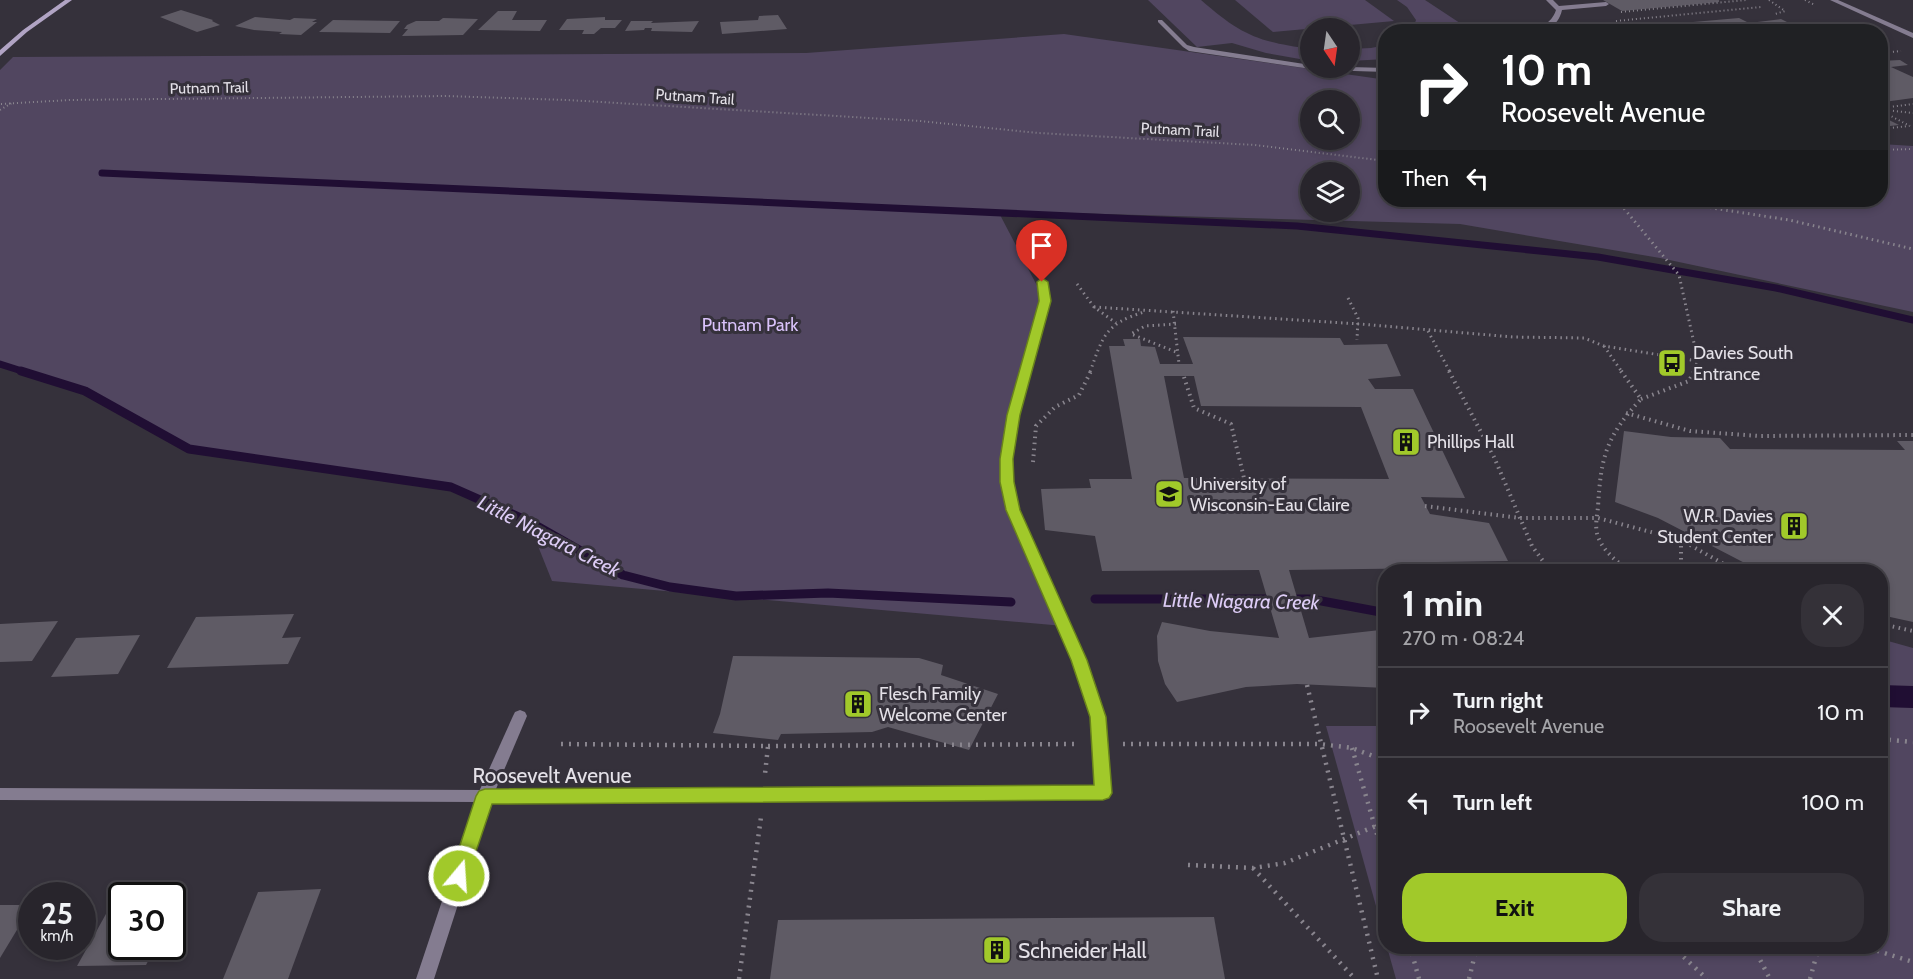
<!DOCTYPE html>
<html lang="en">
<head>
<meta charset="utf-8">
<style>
	body { margin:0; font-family:Cabin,sans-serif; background:#343138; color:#f1f3f6; height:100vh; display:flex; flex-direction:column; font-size:22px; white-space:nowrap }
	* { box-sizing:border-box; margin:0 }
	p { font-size:20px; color:#a5a5a9 }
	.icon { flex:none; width:33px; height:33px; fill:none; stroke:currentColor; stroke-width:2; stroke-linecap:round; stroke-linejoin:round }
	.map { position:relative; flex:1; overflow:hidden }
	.drawer { position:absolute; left:1378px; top:564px; width:510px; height:390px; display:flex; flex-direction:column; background:#28252c; border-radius:24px; box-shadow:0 3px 9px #0003,0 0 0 2px #444248 }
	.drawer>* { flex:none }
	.banner { position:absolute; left:1378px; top:24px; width:510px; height:183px; border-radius:24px; box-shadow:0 3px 9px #0003,0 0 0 2px #444248; background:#202124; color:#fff; overflow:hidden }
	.needle { width:39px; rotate:167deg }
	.buttons { position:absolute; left:1300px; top:18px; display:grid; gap:12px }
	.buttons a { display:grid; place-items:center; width:60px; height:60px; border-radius:50%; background:#28252c; box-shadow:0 3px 9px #0003,0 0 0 2px #444248; font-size:30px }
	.speed { position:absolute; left:18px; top:882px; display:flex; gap:12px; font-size:30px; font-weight:700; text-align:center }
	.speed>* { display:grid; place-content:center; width:78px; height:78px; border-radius:50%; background:#28252c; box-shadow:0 3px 9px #0003,0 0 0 2px #444248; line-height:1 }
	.speed small { font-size:15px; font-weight:400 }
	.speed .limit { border:3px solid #111; border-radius:9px; background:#fff; color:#111 }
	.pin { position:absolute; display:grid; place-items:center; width:51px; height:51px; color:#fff; margin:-62px -26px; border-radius:50% 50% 50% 0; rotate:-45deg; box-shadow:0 0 6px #0007 }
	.pin .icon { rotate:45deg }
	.me { position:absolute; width:66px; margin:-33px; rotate:18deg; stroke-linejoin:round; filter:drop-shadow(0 0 4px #0008) }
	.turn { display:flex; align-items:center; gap:21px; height:126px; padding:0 24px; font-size:27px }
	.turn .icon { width:78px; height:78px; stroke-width:2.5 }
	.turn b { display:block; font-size:42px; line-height:51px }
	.then { display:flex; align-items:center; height:57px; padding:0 24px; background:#0003; gap:12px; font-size:22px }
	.round { display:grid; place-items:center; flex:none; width:63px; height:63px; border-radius:24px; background:#343138 }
	.head { display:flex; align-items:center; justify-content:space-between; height:102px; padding:0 24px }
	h1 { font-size:36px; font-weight:800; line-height:45px }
	.button { display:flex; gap:12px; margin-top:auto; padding:12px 24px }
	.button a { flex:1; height:69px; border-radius:24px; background:#a1c92a; color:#111; font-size:24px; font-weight:800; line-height:69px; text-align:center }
	.button a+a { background:#343138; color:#f1f3f6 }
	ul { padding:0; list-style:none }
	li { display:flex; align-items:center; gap:18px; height:90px; padding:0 24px; border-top:2px solid #444248 }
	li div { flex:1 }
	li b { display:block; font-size:22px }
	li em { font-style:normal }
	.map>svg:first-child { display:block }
</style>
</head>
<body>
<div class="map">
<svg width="1913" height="979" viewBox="0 0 1913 979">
	<rect width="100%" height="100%" fill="#35313b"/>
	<g fill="#514660" fill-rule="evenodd">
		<path d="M1148 0H1201C1241 35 1258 42 1311 49V61L1266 53 1232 43 1197 47Z"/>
		<polygon points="1235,0 1365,0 1394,21 1273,32"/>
		<polygon points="1397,0 1425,0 1472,31 1412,31 1416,20 1407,7"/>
		<path d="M1064 34 1380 79 1386 78V200H1881V144L1913 146V312L1660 258 1460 224 998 211 1045 301 1021 393 1007 482 1064 626 552 581 528 521 451 488 189 449 85 391 0 364V70L13 57 806 53ZM1311 100H1350V140H1311ZM1311 172H1350V212H1311Z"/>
		<polygon points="1386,45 1386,59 1350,61 1350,49 1371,48"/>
		<polygon points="1881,639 1913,648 1913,979 1396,979 1387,947 1881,946"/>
		<polygon points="1326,726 1386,726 1386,942"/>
	</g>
	<polygon fill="#200e33" points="1881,685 1913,686 1913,708 1881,707"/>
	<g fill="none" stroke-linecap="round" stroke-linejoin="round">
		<g stroke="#200e33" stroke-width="7">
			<polyline points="102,173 1297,226 1598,257 1776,288 1913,320"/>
			<polyline points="0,364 25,372"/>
		</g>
		<g stroke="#200e33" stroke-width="9">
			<polyline points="21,371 85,391 189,449 451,487 528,521 623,575 670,587 736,596 828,593 1011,602"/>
			<polyline points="1095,599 1311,599 1386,613"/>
		</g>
	</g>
	<g fill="#5f5b65" fill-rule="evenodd">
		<polygon points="1603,0 1719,0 1719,2 1622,11"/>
		<polygon points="181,10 213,20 212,21 220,25 197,32 160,17"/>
		<polygon points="498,11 517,11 512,20 547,20 540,31 478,30"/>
		<polygon points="778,15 787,29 722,34 720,22 758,20 759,16"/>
		<polygon points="255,17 290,20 294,18 317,19 312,22 317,22 301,35 279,34 282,32 254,30 235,26"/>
		<polygon points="605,17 605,20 622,20 615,28 601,28 594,34 582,34 584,30 559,30 567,19"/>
		<polygon points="443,18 478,19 463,35 402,36 408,29 404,29 407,25 416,21 439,21"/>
		<polygon points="1739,18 1749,23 1781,19 1807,32 1641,32 1661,28 1672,31 1678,29 1670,24"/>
		<polygon points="333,20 400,21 390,33 319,32"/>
		<polygon points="631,21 653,21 651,23 699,21 692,32 651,31 652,28 645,28 644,30 625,31"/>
		<polygon points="1900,60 1908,65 1891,67 1913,77 1913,98 1884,102 1890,104 1881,105 1881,61"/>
		<polygon points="1881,116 1899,125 1881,127"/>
		<path d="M1183 337 1340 338 1344 345 1387 344 1401 376 1368 379 1375 389H1413L1465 498 1421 497 1430 514 1489 523 1508 561 1437 562 1439 568 1289 570 1309 638 1380 630 1386 639V688L1297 684 1246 687 1177 702 1165 684 1158 661 1157 636 1162 622 1210 631 1279 638 1259 570 1102 571 1095 536 1045 530 1041 489 1091 488 1089 479H1132L1109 346H1125L1123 339H1140L1141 346 1155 347 1160 364H1193ZM1164 376H1194L1201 406 1361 407 1389 479 1184 478Z"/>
		<polygon points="1624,431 1671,437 1720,438 1730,449 1905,450 1897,441 1913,441 1913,622 1881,615 1881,572 1762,572 1658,518 1615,502"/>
		<polygon points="294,614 282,638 301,637 288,664 167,668 196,617"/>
		<polygon points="58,621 32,661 0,662 0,624"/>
		<polygon points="140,635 118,674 51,677 76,638"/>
		<polygon points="733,656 919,658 943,665 941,675 998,694 969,750 888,727 872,732 781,734 778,740 713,733 720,714"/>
		<polygon points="321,889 288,979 223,979 258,892"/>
		<polygon points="116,896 122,896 122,946 156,946 146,965 77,966"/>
		<polygon points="0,905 32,905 0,958"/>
		<polygon points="1214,917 1225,979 770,979 778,920"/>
	</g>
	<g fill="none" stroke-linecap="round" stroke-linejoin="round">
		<g stroke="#89858e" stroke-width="2" stroke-dasharray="1 3" stroke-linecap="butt">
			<polyline points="1769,0 1785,11 1775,14"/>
			<polyline points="1805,0 1815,5"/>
			<polyline points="1621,12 1746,0"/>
			<polyline points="1616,21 1761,7"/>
			<polyline points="1881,53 1901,51"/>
			<polyline points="1,104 69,100 446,96 567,100 920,121 1038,133 1255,145 1386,161"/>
			<polyline points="1881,108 1913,104"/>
			<polyline points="0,110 12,103"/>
			<polyline points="1885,110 1913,113"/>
			<polyline points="1881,111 1910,126"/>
			<polyline points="1881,129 1909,126"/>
			<polyline points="1881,150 1913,149"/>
		</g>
		<g stroke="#89858e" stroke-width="3" stroke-dasharray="1.5 4" stroke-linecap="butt">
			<polyline points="1617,200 1679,275 1698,361"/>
			<polyline points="1661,200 1789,220 1913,249"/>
			<polyline points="1077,284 1094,307 1116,323"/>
			<polyline points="1348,298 1358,318 1357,340"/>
			<polyline points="1094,307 1360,324 1513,337 1584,338 1604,346 1698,361 1693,372"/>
			<polyline points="1173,311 1179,364"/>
			<polyline points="1176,324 1145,326 1131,334 1176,352"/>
			<polyline points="1428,331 1450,372"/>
			<polyline points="1604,346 1622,372"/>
			<path d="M1090 372C1103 336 1105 324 1144 312"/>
		</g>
		<g stroke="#89858e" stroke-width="4" stroke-dasharray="1.5 4.5" stroke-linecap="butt">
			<polyline points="1449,371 1494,457 1532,546 1551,572"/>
			<path d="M1621 371 1641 399C1606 437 1601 456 1598 507 1597 517 1594 529 1599 539 1605 553 1618 562 1630 572"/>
			<polyline points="1184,377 1194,408 1231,424 1244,478"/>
			<polyline points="1641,399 1689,381 1694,371"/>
			<polyline points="1626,413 1690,431 1759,436 1913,435"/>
			<polyline points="1033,462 1036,426 1055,407 1079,395 1091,371"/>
			<polyline points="1425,506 1520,518 1598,518 1681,540 1738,572"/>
			<polyline points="1681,540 1681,572"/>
			<polyline points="1881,624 1913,631"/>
		</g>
		<g stroke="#89858e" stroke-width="4.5" stroke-dasharray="2 6" stroke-linecap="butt">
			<polyline points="1307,685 1378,979"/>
			<polyline points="1881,739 1913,742"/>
			<polyline points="561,744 768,746 765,774"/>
			<polyline points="1123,744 1320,744 1352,748 1386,761"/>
			<polyline points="768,746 1076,744"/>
			<polyline points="1352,748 1386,865"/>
			<polyline points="1188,865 1253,868 1285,863 1386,822"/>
			<polyline points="1253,868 1355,979"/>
			<polyline points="1410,946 1419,979"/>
			<polyline points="1672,946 1707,979"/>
			<polyline points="1753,946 1770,979"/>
			<polyline points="1862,946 1913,962"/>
			<polyline points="739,979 761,817"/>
			<polyline points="1469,979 1477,946"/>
			<polyline points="1810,979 1819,946"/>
		</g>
		<g fill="#847c90" fill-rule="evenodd">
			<path d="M1546 0H1553L1559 6 1606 2 1609 4 1606 6 1562 10C1558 28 1544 32 1528 32 1540 26 1551 25 1556 10Z"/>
			<polygon points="1158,20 1162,20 1187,45 1194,47 1311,65 1311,68 1314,68 1311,69 1189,51 1183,47 1158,22"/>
			<polygon points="1350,67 1386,68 1386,72 1322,70 1318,68"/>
			<polygon points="1042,279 1047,282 1050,301 1019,415 1012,459 1013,482 1019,510 1086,661 1105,717 1111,793 1108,797 1103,799 1098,797 1095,793 1091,717 1072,661 1007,510 1001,482 1000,459 1007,415 1040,301 1037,282"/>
			<polygon points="520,710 525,712 527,716 493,796 490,801 485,802 480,801 477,796 513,716 515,712"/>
		</g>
		<g fill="#847c90" fill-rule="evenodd">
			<polygon points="1830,0 1838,0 1913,33 1913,38"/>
			<polygon points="1103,787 1108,789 1111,793 1108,797 1103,799 491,802 434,979 416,979 475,802 0,800 0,788 485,790"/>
		</g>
		<polygon fill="#b1a4c4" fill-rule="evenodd" points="65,0 72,0 27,32 0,56 0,50 23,30"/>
	</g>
	<polygon fill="#a1c92a" stroke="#69831b" stroke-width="1.5" points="1042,278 1048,282 1051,301 1020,415 1013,459 1014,482 1020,510 1087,660 1106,717 1112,793 1109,798 1103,800 492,804 466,881 459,884 452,881 450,876 476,796 479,791 485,789 1094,785 1090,717 1071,660 1006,510 1000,482 1000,459 1007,415 1039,301 1037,282"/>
	<defs>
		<g id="bus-square" transform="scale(1.5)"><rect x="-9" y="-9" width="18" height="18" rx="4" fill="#a1c92a" stroke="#35313b"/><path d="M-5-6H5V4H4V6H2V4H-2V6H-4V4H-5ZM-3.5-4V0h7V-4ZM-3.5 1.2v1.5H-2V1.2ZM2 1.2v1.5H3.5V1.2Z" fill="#111"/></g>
		<g id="building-square" transform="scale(1.5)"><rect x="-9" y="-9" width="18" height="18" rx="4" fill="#a1c92a" stroke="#35313b"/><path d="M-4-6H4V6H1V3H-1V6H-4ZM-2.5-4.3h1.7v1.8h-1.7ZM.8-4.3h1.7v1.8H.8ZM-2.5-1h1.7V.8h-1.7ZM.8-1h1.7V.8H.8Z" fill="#111"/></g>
		<g id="university-square" transform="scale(1.5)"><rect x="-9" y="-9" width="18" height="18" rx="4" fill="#a1c92a" stroke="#35313b"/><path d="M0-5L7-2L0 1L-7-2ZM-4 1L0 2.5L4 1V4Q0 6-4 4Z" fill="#111"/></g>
	</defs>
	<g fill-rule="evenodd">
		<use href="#bus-square" x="1672" y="363"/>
		<use href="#building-square" x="1406" y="442"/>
		<use href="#university-square" x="1169" y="494"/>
		<use href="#building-square" x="1794" y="526"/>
		<use href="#building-square" x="858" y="704"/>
		<use href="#building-square" x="997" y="950"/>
	</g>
	<g text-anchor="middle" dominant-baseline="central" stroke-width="6" stroke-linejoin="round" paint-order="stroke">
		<g font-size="15" fill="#e4e1e8" stroke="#35313b">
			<text transform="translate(209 88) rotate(-1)">Putnam Trail</text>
			<text transform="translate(695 97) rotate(4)">Putnam Trail</text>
			<text transform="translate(1180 130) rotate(3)">Putnam Trail</text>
		</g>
		<g font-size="18" fill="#d9c2fa" stroke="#35313b">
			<text x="750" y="325">Putnam Park</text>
		</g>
		<g font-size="18" fill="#e4e1e8" stroke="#35313b" text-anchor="start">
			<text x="1693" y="353">Davies South<tspan x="1693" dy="21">Entrance</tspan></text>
			<text x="1427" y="442">Phillips Hall</text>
			<text x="1190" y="484">University of<tspan x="1190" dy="21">Wisconsin-Eau Claire</tspan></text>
			<text x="1773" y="516" text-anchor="end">W.R. Davies<tspan x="1773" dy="21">Student Center</tspan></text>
			<text x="879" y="694">Flesch Family<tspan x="879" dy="21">Welcome Center</tspan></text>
		</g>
		<g font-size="20" font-style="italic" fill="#ddccf6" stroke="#35313b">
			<text transform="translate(549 536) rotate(27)">Little Niagara Creek</text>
			<text transform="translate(1241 601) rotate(1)">Little Niagara Creek</text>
		</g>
		<g font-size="21" fill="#e4e1e8" stroke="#35313b">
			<text x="552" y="775">Roosevelt Avenue</text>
		</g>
		<g font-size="21" fill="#e4e1e8" stroke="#35313b" text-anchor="start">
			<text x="1018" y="950">Schneider Hall</text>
		</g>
	</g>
</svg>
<div class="buttons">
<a><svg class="needle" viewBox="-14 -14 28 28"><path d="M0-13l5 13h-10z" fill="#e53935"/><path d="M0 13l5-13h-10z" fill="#a5a5a9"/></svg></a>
<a><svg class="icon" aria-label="search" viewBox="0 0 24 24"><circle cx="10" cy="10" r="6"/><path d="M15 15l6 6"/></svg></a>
<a><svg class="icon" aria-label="layers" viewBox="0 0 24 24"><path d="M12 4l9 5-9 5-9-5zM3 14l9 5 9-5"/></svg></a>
</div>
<div class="speed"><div>25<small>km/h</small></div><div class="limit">30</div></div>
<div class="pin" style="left:1042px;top:282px;background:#d93025"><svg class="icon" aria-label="arrive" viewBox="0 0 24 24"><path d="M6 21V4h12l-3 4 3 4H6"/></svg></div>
<svg class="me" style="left:459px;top:876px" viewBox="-20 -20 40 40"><circle r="17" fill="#a1c92a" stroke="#fff" stroke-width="3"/><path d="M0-11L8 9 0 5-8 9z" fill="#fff"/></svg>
<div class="banner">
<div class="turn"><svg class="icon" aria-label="right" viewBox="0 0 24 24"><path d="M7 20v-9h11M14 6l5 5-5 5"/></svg><div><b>10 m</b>Roosevelt Avenue</div></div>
<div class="then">Then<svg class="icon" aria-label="left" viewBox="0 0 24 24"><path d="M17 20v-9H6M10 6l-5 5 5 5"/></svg></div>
</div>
<section class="drawer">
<div class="head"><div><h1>1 min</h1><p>270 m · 08:24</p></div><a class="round"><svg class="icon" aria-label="close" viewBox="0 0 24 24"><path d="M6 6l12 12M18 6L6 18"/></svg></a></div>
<ul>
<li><svg class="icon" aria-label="right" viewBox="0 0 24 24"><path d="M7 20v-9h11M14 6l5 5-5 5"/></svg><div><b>Turn right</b><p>Roosevelt Avenue</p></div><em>10 m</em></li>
<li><svg class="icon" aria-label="left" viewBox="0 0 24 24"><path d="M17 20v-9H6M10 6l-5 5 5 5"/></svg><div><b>Turn left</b></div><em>100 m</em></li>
</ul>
<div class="button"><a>Exit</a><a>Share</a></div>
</section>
</div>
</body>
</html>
